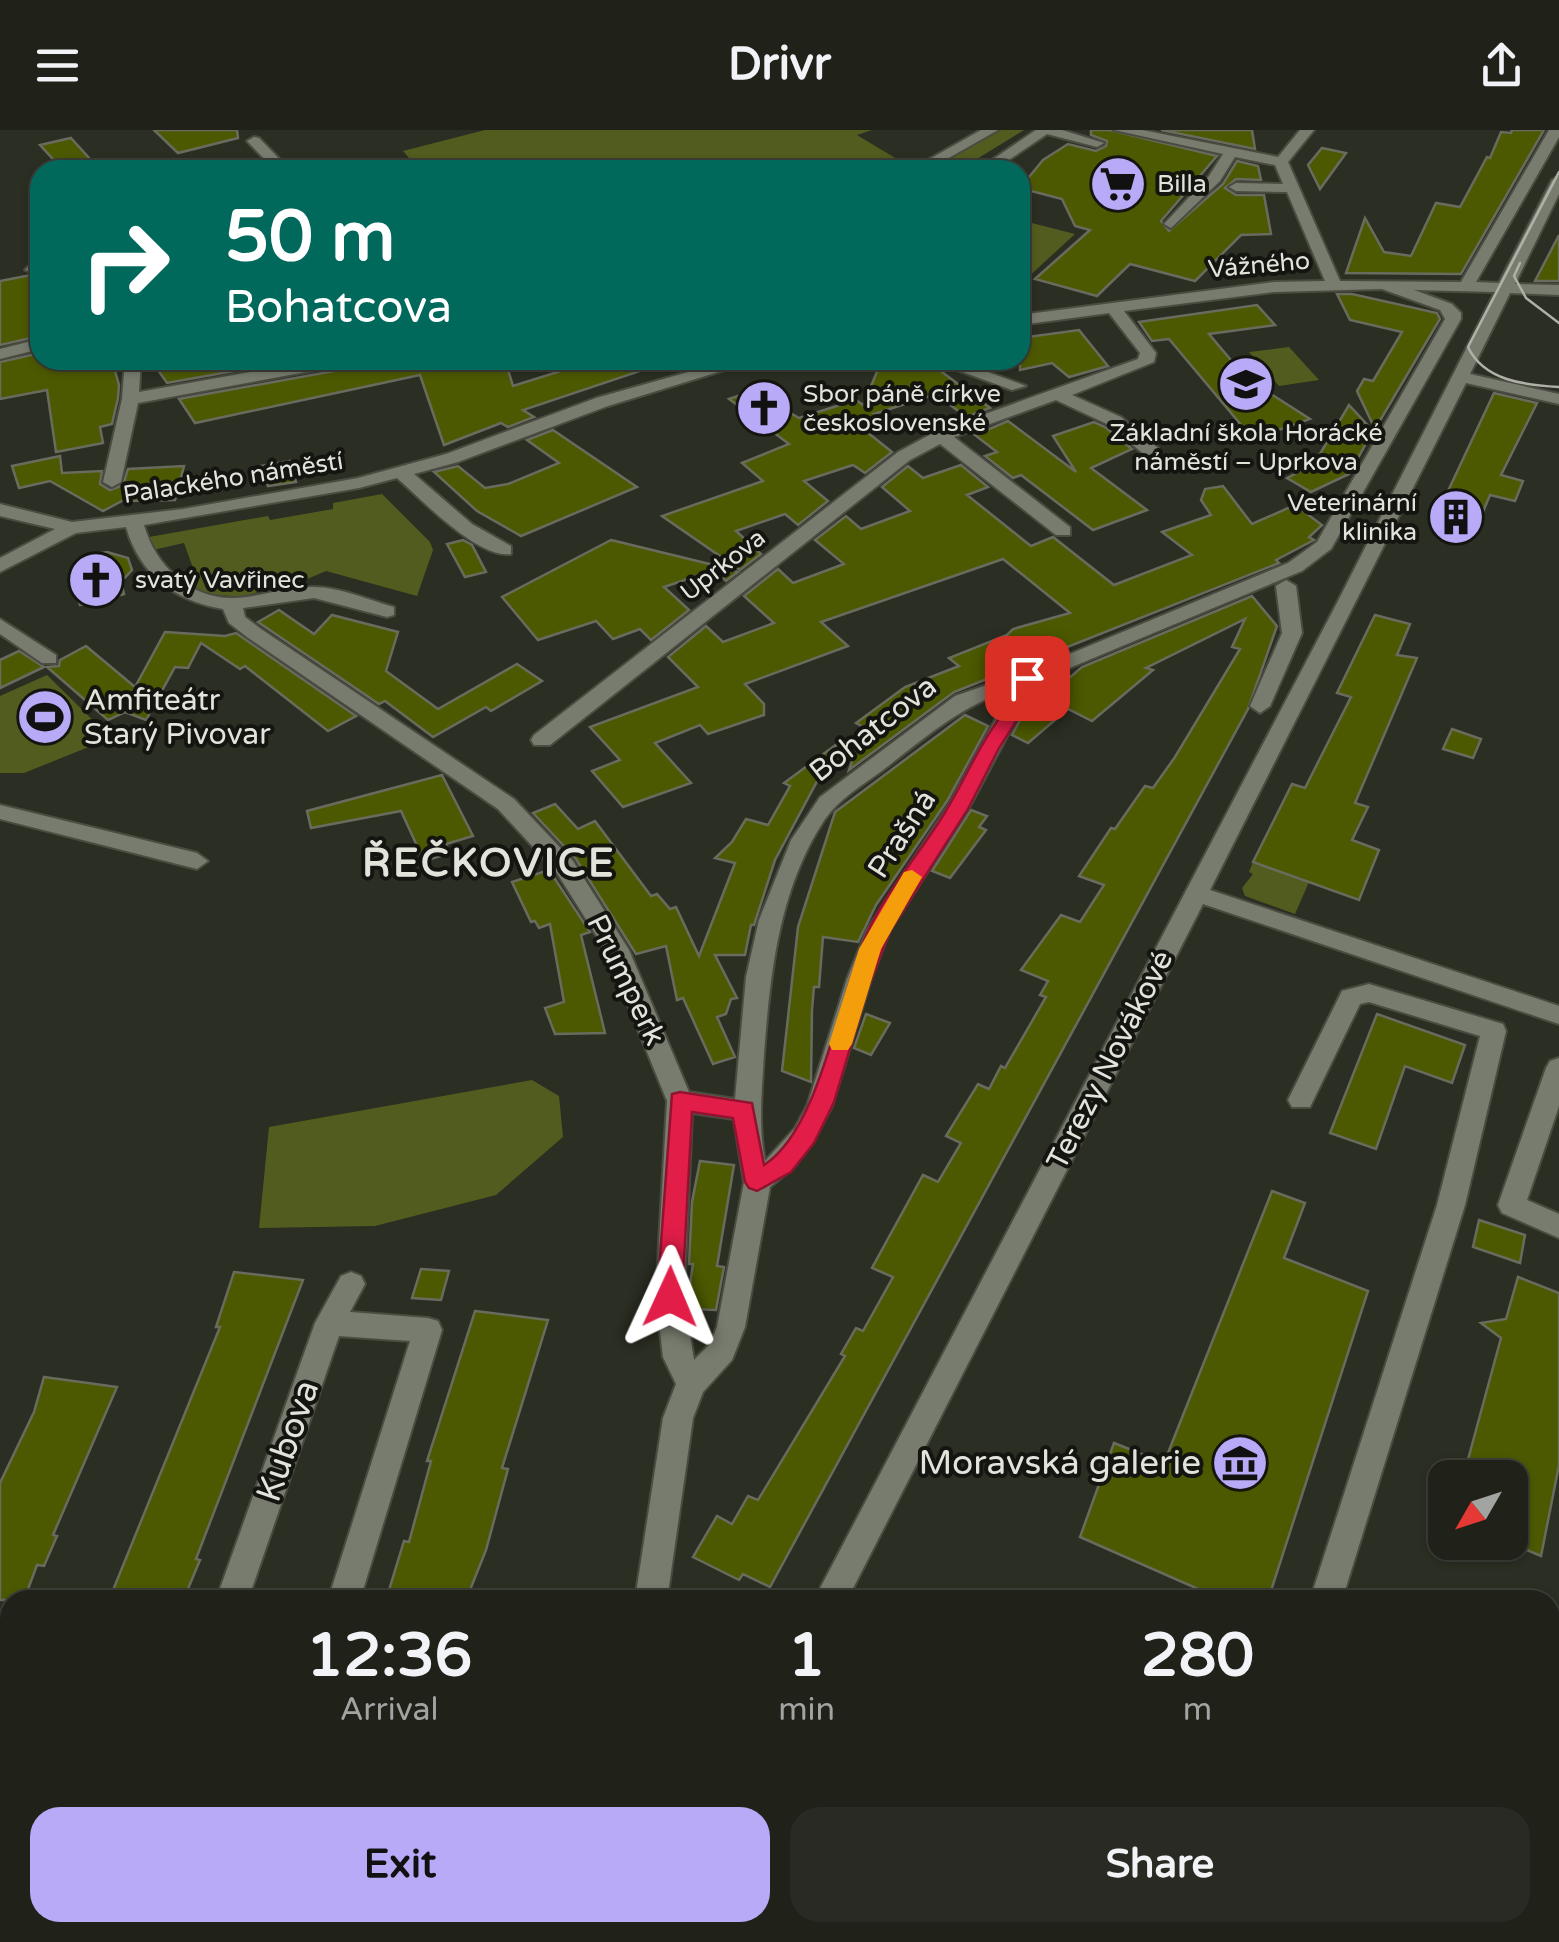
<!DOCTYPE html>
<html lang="en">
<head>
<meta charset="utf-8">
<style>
	body { margin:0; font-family:"Varela Round",sans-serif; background:#282a23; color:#f1f3f6; height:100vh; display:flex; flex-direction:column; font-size:38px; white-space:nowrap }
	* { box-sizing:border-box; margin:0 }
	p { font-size:32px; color:#a2a4a2 }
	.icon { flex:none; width:55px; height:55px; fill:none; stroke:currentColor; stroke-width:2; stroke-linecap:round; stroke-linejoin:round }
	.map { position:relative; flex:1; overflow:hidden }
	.side { position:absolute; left:0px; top:1460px; width:1560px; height:352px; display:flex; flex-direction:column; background:#20221a; border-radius:30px 30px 0 0; box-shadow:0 2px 8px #0004,0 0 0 2px #3d3f39 }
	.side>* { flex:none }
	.hud { position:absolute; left:30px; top:30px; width:1000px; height:210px; border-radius:30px; box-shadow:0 2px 8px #0004,0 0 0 2px #3d3f39; background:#00695c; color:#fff; overflow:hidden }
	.needle { width:65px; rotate:231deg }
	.controls { position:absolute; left:1428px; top:1330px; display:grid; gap:20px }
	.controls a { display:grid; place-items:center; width:100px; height:100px; border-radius:20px; background:#20221a; box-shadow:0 2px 8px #0004,0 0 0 2px #3d3f39; font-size:50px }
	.pin { position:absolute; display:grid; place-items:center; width:85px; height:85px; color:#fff; margin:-42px; border-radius:20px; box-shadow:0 5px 15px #0006 }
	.me { position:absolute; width:110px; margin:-55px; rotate:1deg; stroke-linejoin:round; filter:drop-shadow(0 0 8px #0008) }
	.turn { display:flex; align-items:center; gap:35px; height:210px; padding:0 30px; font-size:45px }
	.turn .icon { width:130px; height:130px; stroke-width:2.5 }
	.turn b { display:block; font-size:70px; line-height:85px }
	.eta { display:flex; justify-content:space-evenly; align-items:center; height:170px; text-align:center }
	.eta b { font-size:60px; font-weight:700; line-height:70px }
	.cta { display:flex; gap:20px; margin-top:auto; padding:20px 30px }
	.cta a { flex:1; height:115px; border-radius:30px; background:#b9aaf7; color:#111; font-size:40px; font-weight:700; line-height:115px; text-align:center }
	.cta a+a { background:#282a23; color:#f1f3f6 }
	header { display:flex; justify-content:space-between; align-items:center; height:130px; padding:0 30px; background:#20221a; font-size:45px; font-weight:700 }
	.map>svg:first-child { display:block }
</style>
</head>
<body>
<header><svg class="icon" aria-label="menu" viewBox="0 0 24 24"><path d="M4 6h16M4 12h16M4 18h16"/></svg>Drivr<svg class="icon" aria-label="share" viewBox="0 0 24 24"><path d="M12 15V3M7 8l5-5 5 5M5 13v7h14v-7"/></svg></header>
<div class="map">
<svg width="1559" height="1812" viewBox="0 0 1559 1812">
	<rect width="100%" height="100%" fill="#2b2e22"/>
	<g fill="#525c1f">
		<polygon points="485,0 872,0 857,5 915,40 361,40 409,28 403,21"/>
		<polygon points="1001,0 1024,0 959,40 922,40 938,35"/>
		<polygon points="1020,90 1075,104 1026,149 1020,147"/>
		<polygon points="1289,217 1319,250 1279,256 1249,222"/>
		<polygon points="382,364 430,412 433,420 417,466 326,441 279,461 273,457 243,467 208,464 179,451 196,446 184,413 153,420 149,407 268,386 270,390 333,379 333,373"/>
		<polygon points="47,545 111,608 24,643 0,643 0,566"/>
		<polygon points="1253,732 1309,752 1295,784 1245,766 1242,758 1253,744 1249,742"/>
		<polygon points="532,950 559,966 563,1007 496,1065 375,1096 259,1098 269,997"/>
		<polygon points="1245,1803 1463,1802 1482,1812 1242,1812"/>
	</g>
	<g fill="#4d5900" stroke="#686b5d" stroke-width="2.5">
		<polygon points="154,0 237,0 238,8 178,23"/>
		<polygon points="1091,0 1110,0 1217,26 1161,91 1169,101 1223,54 1237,31 1258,36 1261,50 1236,49 1225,58 1236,65 1264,65 1271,104 1241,105 1195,151 1130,134 1097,166 1035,149 1090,100 1075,96 1062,69 1020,58 1043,30 1068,14 1096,21 1106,16 1107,11 1091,5"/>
		<polygon points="1161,0 1252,0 1255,19"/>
		<polygon points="1512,0 1544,0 1461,144 1346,143 1365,88 1384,122 1411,126 1436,73 1460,77 1487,27 1490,28 1501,2 1511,3"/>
		<polygon points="71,8 100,40 63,40 40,15"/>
		<polygon points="1322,18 1346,23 1320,59 1308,35"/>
		<polygon points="1559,105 1559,151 1535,151"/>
		<polygon points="31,145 40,147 40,206 0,215 0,151"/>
		<polygon points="1337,164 1352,164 1437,183 1440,189 1375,299 1357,261 1364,249 1373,251 1402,202 1350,190"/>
		<polygon points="1257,175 1275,195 1209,204 1246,248 1310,289 1253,309 1169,209 1152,211 1139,192"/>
		<polygon points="1079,200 1108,236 1069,247 1052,233 1020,240 1020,208"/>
		<polygon points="40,223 40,230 112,230 119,255 118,268 112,294 100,297 103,313 56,322 47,260 0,269 0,232"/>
		<polygon points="151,230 296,230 167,253"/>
		<polygon points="356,230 505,230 513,256 596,230 657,230 658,235 523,280 534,287 508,297 501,293 444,315 420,245 195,293 179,269 345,239"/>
		<polygon points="882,230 926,230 990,278 966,287 936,264 874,284 889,295 867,302 892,322 865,343 853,335 804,351 828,371 798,395 785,384 736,401 761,424 740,440 662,386 763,351 742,333 789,314 729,269 753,261 799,288 856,270 863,275"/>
		<polygon points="1494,263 1537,273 1501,345 1523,351 1515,371 1490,365 1476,399 1470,403 1433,393"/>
		<polygon points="1349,275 1373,301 1349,344 1311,362 1287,348 1314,334"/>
		<polygon points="1008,291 1076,342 1053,306 1094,292 1105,297 1132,319 1091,338 1147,380 1093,400 1021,345 1013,348 985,326 997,322 975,305"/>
		<polygon points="553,300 637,357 521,406 477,381 434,342 458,336 485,358 508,354 559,333 527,310"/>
		<polygon points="60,326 62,343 102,341 100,354 110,360 123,355 128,339 184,336 175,370 122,371 103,381 50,351 19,358 12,336"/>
		<polygon points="290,331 296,352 268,356 261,336"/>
		<polygon points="961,335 988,357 967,365 1031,416 1053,407 1114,455 1192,425 1162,402 1211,385 1201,370 1205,359 1223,356 1252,394 1295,375 1322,395 1309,407 1314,410 1276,430 1279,433 954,562 849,640 859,611 871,601 856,593 905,557 959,536 949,528 1007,505 1013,499 1070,483 1003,429 821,492 848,516 745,554 764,574 764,585 708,604 700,595 655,613 691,653 623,677 592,641 620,630 590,597 698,557 668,527 706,496 723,512 774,493 744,466 778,439 793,453 844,434 815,410 846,386 861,399 910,381 882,357 908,336 923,348"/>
		<polygon points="463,410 472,415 486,442 465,447 447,414"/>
		<polygon points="611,410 722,437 738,442 726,451 714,440 664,457 689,480 651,510 640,499 613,509 596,491 538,510 502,467"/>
		<polygon points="107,422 128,428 132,440 121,452 124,464 80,475 70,442 86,426"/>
		<polygon points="1252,466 1277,496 1248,579 770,1457 743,1444 739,1450 693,1427 717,1386 732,1394 748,1366 758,1370 845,1226 841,1224 856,1198 863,1201 893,1147 872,1138 923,1045 938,1052 961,1013 946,1006 978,954 989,959 1001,936 1005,938 1046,867 1040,865 1048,851 1021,840 1061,785 1080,792 1104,755 1079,746 1111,698 1115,699 1145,656 1153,658 1175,627 1240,519 1232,517 1245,489 1146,538 1153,540 1092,591 1068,579 1028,613 1012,605 1020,590 1082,537"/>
		<polygon points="279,480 314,504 332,485 398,502 386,541 438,579 517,534 542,551 491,581 486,577 433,607 385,571 379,574 258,492"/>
		<polygon points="1375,485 1410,494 1397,525 1417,528 1355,673 1368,677 1352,710 1379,720 1359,770 1253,732 1292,654 1305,658 1351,567 1337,563"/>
		<polygon points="165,502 225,506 236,503 356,586 328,601 245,536 240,539 201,513 188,538 175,537 146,590 125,582 108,590 47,537 59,536 60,530 86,516 135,557"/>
		<polygon points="19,521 44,537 0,558 0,530"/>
		<polygon points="965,585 988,596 947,671 876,775 858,812 823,807 819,857 814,857 812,880 811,952 782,941 798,797 835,682"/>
		<polygon points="1452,599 1481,609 1473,628 1443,619"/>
		<polygon points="837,614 775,730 754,795 751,795 745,825 715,825 737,868 731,869 726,884 717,887 735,927 713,934 683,868 677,870 666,816 636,824 576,729 533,683 555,674 578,699 595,691 651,766 657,764 670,779 676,777 699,826 735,733 715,728 732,712 746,689 768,695 790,656 784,653"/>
		<polygon points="442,645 473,706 446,714 451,723 424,731 401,681 311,698 307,681"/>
		<polygon points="971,680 987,686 979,697 986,700 950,748 932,741"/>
		<polygon points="549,740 590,802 581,805 605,903 555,904 545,878 564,872 550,794 539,798 535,791 531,792 512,752"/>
		<polygon points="866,884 890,893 871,925 854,918"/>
		<polygon points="1377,884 1465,915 1452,953 1405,936 1376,1019 1330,1003"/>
		<polygon points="700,1031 734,1035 717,1136 724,1137 716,1180 690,1179 688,1168 693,1134 689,1134 692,1072"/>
		<polygon points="1272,1061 1305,1073 1284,1128 1368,1161 1268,1470 1223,1470 1080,1407 1114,1313 1164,1333"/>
		<polygon points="1479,1090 1525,1105 1520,1133 1473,1117"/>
		<polygon points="421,1139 449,1141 441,1170 412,1168"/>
		<polygon points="234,1142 303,1150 196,1429 200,1430 185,1466 179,1465 177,1470 109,1470 220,1197 216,1197"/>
		<polygon points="1518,1147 1559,1163 1559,1335 1541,1426 1510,1413 1510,1348 1463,1348 1501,1208 1481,1193 1506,1189"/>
		<polygon points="475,1181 548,1190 502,1338 508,1339 486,1420 466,1470 386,1470 404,1411 409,1412 431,1331 427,1331"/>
		<polygon points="44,1247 117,1257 53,1405 57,1406 44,1436 37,1435 24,1470 0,1470 0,1353 34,1282"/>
	</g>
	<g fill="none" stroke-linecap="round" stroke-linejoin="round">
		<g stroke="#4a4c41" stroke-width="4">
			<g id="minor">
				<polygon points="981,0 998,0 931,38 919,35"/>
				<polygon points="1036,0 1062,0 1104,13 1097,17 1047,4 994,40 977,40"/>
				<path d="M1114 0H1142L1278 27 1300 0H1314L1288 32 1340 151 1461 152 1549 0H1559V7L1476 152 1499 153 1552 50 1559 46V64L1515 154 1559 155V165L1510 163 1470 244 1559 264V274L1466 253 1210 760 1559 876V894L1203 774 847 1470H814L1337 473 1495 162 1414 160 1452 174 1461 183V189L1331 419 1302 441 1036 552 971 674 890 800 871 849 832 976 813 1012 793 1038 770 1057 745 1197 732 1230 703 1262 693 1288 667 1470H635L663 1288 676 1254 663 1227 656 1167 667 971 606 821 557 743 498 679 247 507 229 493 223 479C176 471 140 446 126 397L76 403 0 442V428L55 399 0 386V374L72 392 183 379 358 348 446 324 596 268 731 230H757L608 276 458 332 414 344 472 394 511 416V424C478 429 421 369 397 348L359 358 144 395C155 435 190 469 234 468 260 467 285 457 311 457 337 456 369 470 394 477V485L387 487 314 468 243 478 245 487 261 499 514 669 573 731 629 820 689 962 735 969 746 847 759 790 791 710 820 667 955 566 1036 538 1288 433 1317 412 1445 189 1440 180 1382 159 1274 162 1124 181 1156 223 1154 232 1072 265 1121 287 1158 318V326H1146L1109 295 1056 270 954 307 1070 397V405H1056L940 314 910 330 550 615H534L531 610 534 605 898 322 935 302 1138 229 1140 223 1109 183 1020 195V185L1274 152 1325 151 1287 62 1236 61 1229 57 1236 53 1283 54 1275 35 1235 27 1220 51 1171 98 1164 94 1209 46 1223 24ZM1012 559 950 673 867 800 847 849 807 976 795 998 765 1031C758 994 762 960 764 924 770 844 779 758 825 689 840 668 863 655 883 640 926 607 960 576 1012 559ZM692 983 734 989 744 1052 717 1197 710 1214 694 1230 684 1167Z"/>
				<polygon points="254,7 259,8 290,40 275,40 247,11"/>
				<polygon points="323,31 328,32 328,38 293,40"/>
				<polygon points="40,134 40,144 25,140 28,137"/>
				<polygon points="40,209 40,219 0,229 0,219"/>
				<polygon points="125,230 141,230 139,262 317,230 352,230 344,235 138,273 121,352 112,357 103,352 122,269"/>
				<polygon points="930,230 955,230 1026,256 1012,260"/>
				<polygon points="1286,450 1296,456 1302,503 1270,576 1260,583 1250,576 1282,503 1276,456"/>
				<polygon points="0,489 56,525 56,533 42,533 0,504"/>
				<polygon points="0,675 197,723 208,731 197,739 0,689"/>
				<polygon points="1369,854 1503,894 1506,901 1465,1075 1342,1470 1310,1470 1437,1075 1480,906 1369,872 1360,874 1310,977 1292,977 1288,970 1342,861"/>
				<polygon points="1559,928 1559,976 1527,1070 1559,1084 1559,1108 1502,1083 1498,1075 1546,938 1550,931"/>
				<polygon points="351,1142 361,1146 365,1154 350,1182 428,1188 438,1191 442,1200 360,1470 328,1470 410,1211 339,1206 248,1470 216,1470 315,1193 341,1146"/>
				<polygon points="101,1802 137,1802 133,1812 97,1812"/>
				<polygon points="645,1802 682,1802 678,1812 641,1812"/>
				<polygon points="834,1802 883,1802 887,1812 838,1812"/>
				<polygon points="1203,1802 1239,1802 1236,1812 1200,1812"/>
			</g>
		</g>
		<use href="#minor" fill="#787c6e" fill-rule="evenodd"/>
		<g stroke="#afb1a8" stroke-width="2.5">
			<path d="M1559 42 1468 217C1484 251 1525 255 1559 257"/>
			<polyline points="1520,133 1514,146 1526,168 1559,193"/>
		</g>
	</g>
	<path fill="#e11d48" stroke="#92132f" stroke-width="2.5" d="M1027 543 1036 548 1027 574 999 618 968 679 890 801 868 858 834 972 814 1013 791 1042 757 1061 749 1058 745 1052 733 988 692 982 682 1167 679 1175 670 1178 660 1175 657 1167 672 964 680 962 752 973 764 1035C821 999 839 864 868 801 888 758 923 720 947 679 964 651 977 620 996 593 1005 579 1013 547 1027 543Z"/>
	<polygon fill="#f59e0b" points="912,740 922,747 881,819 852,914 848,920 832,920 829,914 859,819 904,742"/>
	<defs>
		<g id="supermarket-disc" transform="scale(2.875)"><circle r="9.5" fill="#b9aaf7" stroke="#141510"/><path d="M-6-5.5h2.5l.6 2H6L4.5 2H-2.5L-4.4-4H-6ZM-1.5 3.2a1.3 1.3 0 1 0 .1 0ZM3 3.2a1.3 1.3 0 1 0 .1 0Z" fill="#111"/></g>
		<g id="school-disc" transform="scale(2.875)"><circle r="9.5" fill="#b9aaf7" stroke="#141510"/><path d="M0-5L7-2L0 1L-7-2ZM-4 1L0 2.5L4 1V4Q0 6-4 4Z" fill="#111"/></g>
		<g id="church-disc" transform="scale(2.875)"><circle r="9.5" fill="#b9aaf7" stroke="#141510"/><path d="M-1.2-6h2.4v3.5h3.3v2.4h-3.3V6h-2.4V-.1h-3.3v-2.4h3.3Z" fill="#111"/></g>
		<g id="building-disc" transform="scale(2.875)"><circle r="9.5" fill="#b9aaf7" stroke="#141510"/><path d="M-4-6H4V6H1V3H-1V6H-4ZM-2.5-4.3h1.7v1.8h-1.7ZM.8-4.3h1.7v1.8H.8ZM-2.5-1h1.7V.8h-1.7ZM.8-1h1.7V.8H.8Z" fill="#111"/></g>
		<g id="stadium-disc" transform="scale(2.875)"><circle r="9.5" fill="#b9aaf7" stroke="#141510"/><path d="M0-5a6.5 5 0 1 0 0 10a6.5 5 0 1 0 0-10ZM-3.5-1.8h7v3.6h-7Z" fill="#111"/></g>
		<g id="museum-disc" transform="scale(2.875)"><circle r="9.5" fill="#b9aaf7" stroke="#141510"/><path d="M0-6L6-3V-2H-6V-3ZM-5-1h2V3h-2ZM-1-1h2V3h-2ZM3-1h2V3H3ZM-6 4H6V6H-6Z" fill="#111"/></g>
	</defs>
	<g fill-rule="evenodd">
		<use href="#supermarket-disc" x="1118" y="54"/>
		<use href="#school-disc" x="1246" y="254"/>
		<use href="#church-disc" x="764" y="278"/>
		<use href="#building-disc" x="1456" y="387"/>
		<use href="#church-disc" x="96" y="450"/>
		<use href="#stadium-disc" x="45" y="587"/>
		<use href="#museum-disc" x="1240" y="1333"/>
	</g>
	<g text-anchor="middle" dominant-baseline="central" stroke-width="8" stroke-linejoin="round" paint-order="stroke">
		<g font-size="25" fill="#e2e4dc" stroke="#141510" text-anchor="start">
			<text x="1157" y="54">Billa</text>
			<text x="803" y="264">Sbor páně církve<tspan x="803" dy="29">československé</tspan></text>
			<text x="1246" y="303" text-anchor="middle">Základní škola Horácké<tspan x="1246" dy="29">náměstí – Uprkova</tspan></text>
			<text x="1417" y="373" text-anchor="end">Veterinární<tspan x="1417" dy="29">klinika</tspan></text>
			<text x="135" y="450">svatý Vavřinec</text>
		</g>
		<g font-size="25" fill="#e2e4dc" stroke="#141510">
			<text transform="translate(1259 135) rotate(-5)">Vážného</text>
			<text transform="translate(233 348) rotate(-9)">Palackého náměstí</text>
			<text transform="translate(723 435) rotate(-38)">Uprkova</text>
		</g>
		<g font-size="30" fill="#e2e4dc" stroke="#141510" text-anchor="start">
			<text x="84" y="570">Amfiteátr<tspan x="84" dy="34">Starý Pivovar</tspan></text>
		</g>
		<g font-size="30" fill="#e2e4dc" stroke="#141510">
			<text transform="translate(873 599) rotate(-38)">Bohatcova</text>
			<text transform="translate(902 704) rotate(-57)">Prašná</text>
			<text transform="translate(626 850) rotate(64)">Prumperk</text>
			<text transform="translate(1110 930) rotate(-63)">Terezy Novákové</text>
		</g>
		<g font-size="35" fill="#e2e4dc" stroke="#141510">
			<text transform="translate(288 1311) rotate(-71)">Kubova</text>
		</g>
		<g font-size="35" fill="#e2e4dc" stroke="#141510" text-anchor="end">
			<text x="1201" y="1333">Moravská galerie</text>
		</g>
		<g font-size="40" font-weight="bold" letter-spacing="2.5" fill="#e2e4dc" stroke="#141510">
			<text x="489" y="733">ŘEČKOVICE</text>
		</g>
	</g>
</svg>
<div class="controls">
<a><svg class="needle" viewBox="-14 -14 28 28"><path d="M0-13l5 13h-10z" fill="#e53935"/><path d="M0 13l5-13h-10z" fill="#a2a4a2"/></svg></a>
</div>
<div class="pin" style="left:1027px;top:548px;background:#d93025"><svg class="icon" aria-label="arrive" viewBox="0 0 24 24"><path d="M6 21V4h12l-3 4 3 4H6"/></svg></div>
<svg class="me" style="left:670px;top:1167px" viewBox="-20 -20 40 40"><path d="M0-17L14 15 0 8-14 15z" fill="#e11d48" stroke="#fff" stroke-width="4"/></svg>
<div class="hud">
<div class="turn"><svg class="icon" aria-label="right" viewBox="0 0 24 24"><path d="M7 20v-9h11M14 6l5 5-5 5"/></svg><div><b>50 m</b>Bohatcova</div></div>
</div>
<section class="side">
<div class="eta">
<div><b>12:36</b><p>Arrival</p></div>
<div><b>1</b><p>min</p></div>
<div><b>280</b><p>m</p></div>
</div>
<div class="cta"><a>Exit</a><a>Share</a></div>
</section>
</div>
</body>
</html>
